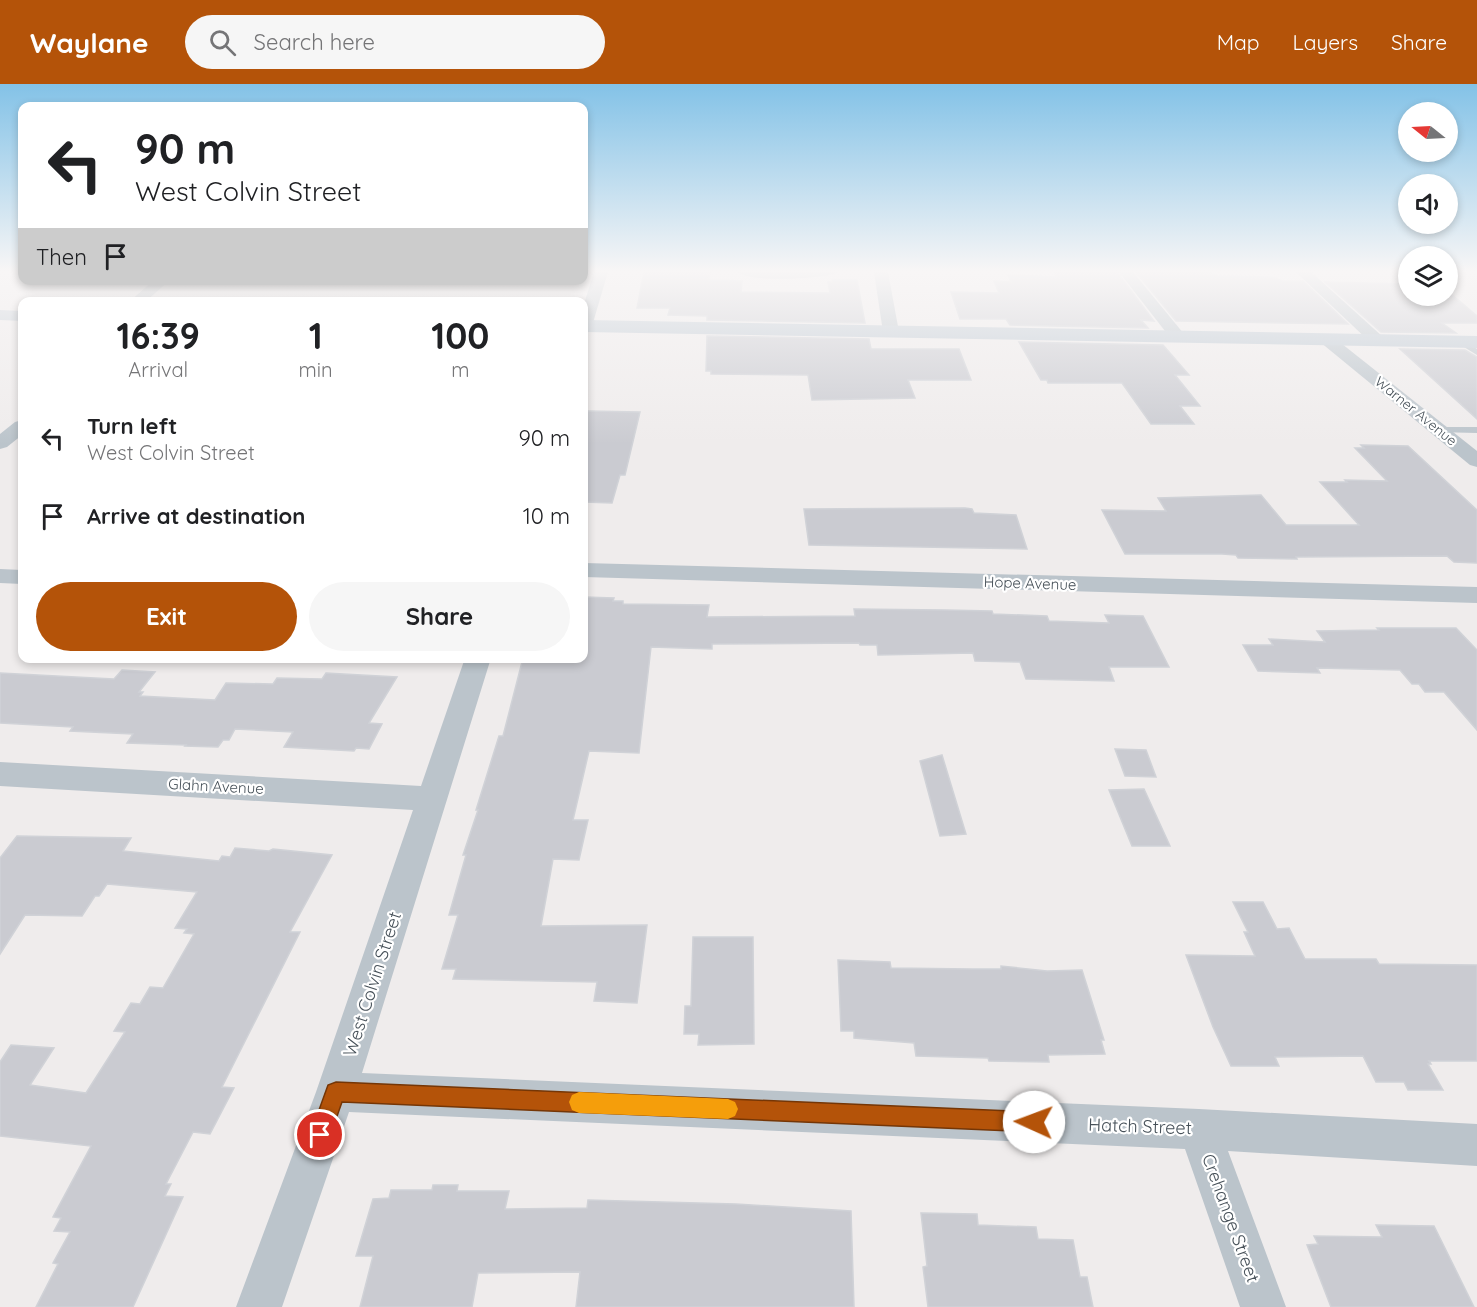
<!DOCTYPE html>
<html lang="en">
<head>
<meta charset="utf-8">
<style>
	body { margin:0; font-family:Quicksand,sans-serif; background:#f6f6f6; color:#202124; height:100vh; display:flex; flex-direction:column; font-size:22px; white-space:nowrap }
	* { box-sizing:border-box; margin:0 }
	p { font-size:20px; color:#757577 }
	.icon { flex:none; width:33px; height:33px; fill:none; stroke:currentColor; stroke-width:2; stroke-linecap:round; stroke-linejoin:round }
	.map { position:relative; flex:1; overflow:hidden }
	.details { position:absolute; left:18px; top:213px; width:570px; height:366px; display:flex; flex-direction:column; background:#fff; border-radius:12px; box-shadow:0 3px 9px #0003 }
	.details>* { flex:none }
	.guide { position:absolute; left:18px; top:18px; width:570px; height:183px; border-radius:12px; box-shadow:0 3px 9px #0003; background:#fff; color:#202124; overflow:hidden }
	.needle { width:39px; rotate:288deg }
	.controls { position:absolute; left:1398px; top:18px; display:grid; gap:12px }
	.controls a { display:grid; place-items:center; width:60px; height:60px; border-radius:50%; background:#fff; box-shadow:0 3px 9px #0003; font-size:30px }
	.pin { position:absolute; display:grid; place-items:center; width:51px; height:51px; color:#fff; margin:-26px; border:3px solid #fff; border-radius:50%; box-shadow:0 2px 6px #0007 }
	.me { position:absolute; width:66px; margin:-33px; rotate:272deg; stroke-linejoin:round; filter:drop-shadow(0 0 4px #0008) }
	.turn { display:flex; align-items:center; gap:21px; height:126px; padding:0 18px; font-size:27px }
	.turn .icon { width:78px; height:78px; stroke-width:2.5 }
	.turn b { display:block; font-size:42px; line-height:51px }
	.then { display:flex; align-items:center; height:57px; padding:0 18px; background:#0003; gap:12px; font-size:22px }
	.eta { display:flex; justify-content:space-evenly; align-items:center; height:102px; text-align:center }
	.eta b { font-size:36px; font-weight:800; line-height:42px }
	.primary-button { display:flex; gap:12px; margin-top:auto; padding:12px 18px }
	.primary-button a { flex:1; height:69px; border-radius:36px; background:#b45309; color:#fff; font-size:24px; font-weight:800; line-height:69px; text-align:center }
	.primary-button a+a { background:#f6f6f6; color:#202124 }
	ul { padding:0; list-style:none }
	li { display:flex; align-items:center; gap:18px; height:78px; padding:0 18px }
	li div { flex:1 }
	li b { display:block; font-size:22px }
	li em { font-style:normal }
	header { display:flex; align-items:center; gap:36px; box-sizing:border-box; height:84px; padding:0 30px; background:#b45309; color:#fff }
	header strong { font-size:28px }
	nav { display:flex; gap:33px; margin-inline-start:auto; font-size:21px }
	.search { width:420px; height:54px; background:#f6f6f6; display:flex; align-items:center; gap:15px; box-sizing:border-box; padding:0 21px; border-radius:33px; color:#757577; font-size:22px }
	.map>svg:first-child { display:block }
</style>
</head>
<body>
<header>
<strong>Waylane</strong>
<div class="search"><svg class="icon" aria-label="search" viewBox="0 0 24 24"><circle cx="10" cy="10" r="6"/><path d="M15 15l6 6"/></svg>Search here</div>
<nav><a>Map</a><a>Layers</a><a>Share</a></nav>
</header>
<div class="map">
<svg width="1477" height="1223" viewBox="0 0 1477 1223">
	<rect width="100%" height="100%" fill="#efecec"/>
	<g fill="#cacbd1" stroke="#d0d2d7" stroke-width="1.5">
		<polygon points="644,188 710,188 709,196 742,197 741,208 830,209 828,198 832,198 832,196 857,196 865,239 707,236 707,232 668,231 670,224 637,224"/>
		<polygon points="1054,188 1117,188 1154,237 1141,236 1148,244 1010,241 1006,235 960,235 951,208 999,209 994,197 1011,198 1008,191 1057,193"/>
		<polygon points="1136,188 1193,188 1214,190 1217,192 1273,193 1282,197 1303,197 1348,240 1176,237"/>
		<polygon points="1325,198 1408,200 1408,212 1448,212 1448,209 1450,209 1477,232 1477,239 1442,239 1456,249 1381,248"/>
		<polygon points="707,252 869,255 871,265 959,265 971,296 908,296 915,314 812,316 808,291 711,290 711,287 706,287"/>
		<polygon points="1019,258 1163,261 1189,291 1175,291 1200,322 1180,322 1194,340 1151,340 1122,299 1048,299 1047,296 1041,296"/>
		<polygon points="1400,265 1465,266 1477,273 1477,335"/>
		<polygon points="588,327 640,328 625,391 620,391 612,419 584,418 584,341"/>
		<polygon points="1361,361 1408,362 1477,426 1477,479 1454,478 1447,472 1296,473 1297,475 1238,474 1236,471 1222,470 1125,470 1102,426 1166,427 1158,414 1261,411 1286,441 1359,441 1320,398 1347,398 1345,396 1387,397 1355,364 1364,364"/>
		<polygon points="965,424 972,425 974,429 1016,431 1027,465 809,461 804,425"/>
		<polygon points="584,513 614,514 613,517 623,517 623,520 709,521 707,533 855,532 854,525 945,526 992,527 993,530 1047,532 1049,537 1109,539 1105,531 1143,532 1169,583 1109,583 1114,597 1026,595 1020,578 975,577 973,569 878,571 877,561 860,561 859,559 712,560 712,565 651,563 639,669 589,667 573,736 588,736 579,776 553,775 541,842 647,841 637,919 594,917 597,898 453,895 456,885 442,885 458,831 449,831 466,771 463,771 478,726 476,726 499,652 503,652 523,574 584,574"/>
		<polygon points="1377,544 1456,544 1477,566 1477,646 1444,608 1425,608 1419,600 1412,600 1400,586 1317,584 1320,589 1258,587 1243,561 1273,561 1269,555 1325,558 1317,547 1379,546"/>
		<polygon points="122,586 155,588 139,608 143,608 140,612 215,616 226,599 273,600 277,594 322,595 326,589 397,593 369,639 382,640 369,665 356,664 354,667 284,663 293,648 235,645 229,656 223,656 218,663 185,662 186,661 127,659 133,650 70,647 73,643 0,639 0,589 114,595"/>
		<polygon points="1115,665 1146,666 1156,693 1125,692"/>
		<polygon points="942,671 966,750 940,752 920,677"/>
		<polygon points="1144,705 1170,762 1132,762 1109,706"/>
		<polygon points="17,752 131,754 123,767 219,777 222,772 230,773 235,764 269,767 273,765 332,771 290,848 300,848 222,1003 234,1004 210,1050 193,1048 166,1100 171,1100 165,1112 183,1113 133,1223 36,1223 58,1180 53,1179 70,1148 54,1147 61,1134 53,1133 91,1062 0,1052 0,978 11,961 54,964 30,1001 86,1009 125,948 114,947 131,919 140,920 150,903 163,904 194,850 184,849 187,845 175,844 197,808 107,800 99,812 95,812 82,832 25,831 0,870 0,774"/>
		<polygon points="1233,818 1263,818 1277,845 1289,844 1305,875 1376,875 1379,880 1477,881 1477,977 1429,977 1431,980 1428,980 1443,1006 1408,1006 1404,998 1376,998 1363,972 1275,973 1279,982 1231,982 1213,943 1186,871 1255,872 1244,848 1248,848"/>
		<polygon points="693,853 753,853 754,960 698,961 699,950 684,950 685,922 691,922"/>
		<polygon points="838,876 890,878 891,884 972,885 1001,885 1001,882 1047,887 1082,886 1104,956 1101,956 1105,970 1048,971 1049,978 989,977 988,974 916,972 914,959 854,954 854,947 841,947"/>
		<polygon points="433,1101 458,1101 457,1107 509,1107 505,1125 587,1124 588,1116 736,1120 851,1127 854,1223 576,1223 580,1188 478,1189 472,1223 360,1223 373,1172 356,1172 373,1115 389,1114 391,1106 432,1106"/>
		<polygon points="921,1129 977,1130 978,1141 1036,1143 1038,1155 1073,1156 1080,1193 1087,1193 1093,1223 928,1223 923,1183 927,1182"/>
		<polygon points="1376,1141 1434,1142 1474,1223 1331,1223 1307,1161 1318,1160 1314,1152 1382,1153"/>
	</g>
	<g fill="none" stroke-linecap="round" stroke-linejoin="round">
		<g fill="#bbc4cb" fill-rule="evenodd">
			<path d="M738 188H839C825 195 749 199 738 188Z"/>
			<polygon points="1459,256 1465,256 1477,265 1477,271 1459,260"/>
			<polygon points="1439,343 1477,343 1477,349 1436,348 1434,346"/>
		</g>
		<g fill="#bbc4cb" fill-rule="evenodd">
			<polygon points="594,188 608,188 592,242 584,247 584,220"/>
			<polygon points="874,188 888,188 899,248 896,251 886,251 883,248"/>
			<polygon points="1119,188 1133,188 1184,250 1186,253 1184,256 1172,256"/>
			<polygon points="1296,188 1311,188 1383,253 1385,256 1383,259 1371,259"/>
			<polygon points="154,196 170,196 145,218 129,218"/>
			<polygon points="1326,250 1332,252 1477,367 1477,383 1470,381 1320,258 1318,255 1320,252"/>
			<polygon points="22,336 22,351 7,363 0,365 0,350 15,338"/>
			<polygon points="584,479 1477,503 1477,519 584,493"/>
			<polygon points="0,485 22,486 22,500 0,499"/>
			<polygon points="465,574 491,574 362,989 1199,1025 1477,1040 1477,1082 1228,1067 1286,1223 1240,1223 1185,1065 349,1028 282,1223 236,1223 316,1008 413,726 0,702 0,678 421,702"/>
		</g>
		<g fill="#bdc8d2" fill-rule="evenodd">
			<polygon points="0,226 22,227 22,237 0,236"/>
			<polygon points="584,236 1477,252 1477,264 584,248"/>
		</g>
	</g>
	<linearGradient id="sky" x2="0" y2="1"><stop stop-color="#83c2e7"/><stop offset="0.52" stop-color="#f8f6f6"/><stop offset="1" stop-color="#f8f6f6" stop-opacity="0"/></linearGradient>
	<rect width="1477" height="360" fill="url(#sky)"/>
	<polygon fill="#b45309" stroke="#753606" stroke-width="1.5" points="336,998 1034,1028 1041,1031 1044,1038 1041,1045 1034,1048 342,1018 328,1058 320,1061 313,1058 310,1051 328,1001"/>
	<polygon fill="#f59e0b" points="579,1008 728,1015 735,1018 738,1025 735,1032 728,1035 579,1029 572,1026 569,1018 572,1011"/>
	<g text-anchor="middle" dominant-baseline="central" stroke-width="4.5" stroke-linejoin="round" paint-order="stroke">
		<g font-size="14" fill="#465058" stroke="#fff">
			<text transform="translate(1416 327) rotate(39)">Warner Avenue</text>
		</g>
		<g font-size="15" fill="#465058" stroke="#fff">
			<text transform="translate(1030 499) rotate(2)">Hope Avenue</text>
			<text transform="translate(216 702) rotate(3)">Glahn Avenue</text>
		</g>
		<g font-size="18" fill="#465058" stroke="#fff">
			<text transform="translate(372 900) rotate(-72)">West Colvin Street</text>
			<text transform="translate(1140 1042) rotate(2)">Hatch Street</text>
			<text transform="translate(1231 1134) rotate(70)">Crehange Street</text>
		</g>
	</g>
</svg>
<div class="controls">
<a><svg class="needle" viewBox="-14 -14 28 28"><path d="M0-13l5 13h-10z" fill="#e53935"/><path d="M0 13l5-13h-10z" fill="#757577"/></svg></a>
<a><svg class="icon" aria-label="sound" viewBox="0 0 24 24"><path d="M4 9h4l5-4v14l-5-4H4zM17 9q2 3 0 6"/></svg></a>
<a><svg class="icon" aria-label="layers" viewBox="0 0 24 24"><path d="M12 4l9 5-9 5-9-5zM3 14l9 5 9-5"/></svg></a>
</div>
<div class="pin" style="left:320px;top:1051px;background:#d93025"><svg class="icon" aria-label="arrive" viewBox="0 0 24 24"><path d="M6 21V4h12l-3 4 3 4H6"/></svg></div>
<svg class="me" style="left:1034px;top:1038px" viewBox="-20 -20 40 40"><circle r="19" fill="#fff"/><path d="M0-13L10 11 0 6-10 11z" fill="#b45309"/></svg>
<div class="guide">
<div class="turn"><svg class="icon" aria-label="left" viewBox="0 0 24 24"><path d="M17 20v-9H6M10 6l-5 5 5 5"/></svg><div><b>90 m</b>West Colvin Street</div></div>
<div class="then">Then<svg class="icon" aria-label="arrive" viewBox="0 0 24 24"><path d="M6 21V4h12l-3 4 3 4H6"/></svg></div>
</div>
<section class="details">
<div class="eta">
<div><b>16:39</b><p>Arrival</p></div>
<div><b>1</b><p>min</p></div>
<div><b>100</b><p>m</p></div>
</div>
<ul>
<li><svg class="icon" aria-label="left" viewBox="0 0 24 24"><path d="M17 20v-9H6M10 6l-5 5 5 5"/></svg><div><b>Turn left</b><p>West Colvin Street</p></div><em>90 m</em></li>
<li><svg class="icon" aria-label="arrive" viewBox="0 0 24 24"><path d="M6 21V4h12l-3 4 3 4H6"/></svg><div><b>Arrive at destination</b></div><em>10 m</em></li>
</ul>
<div class="primary-button"><a>Exit</a><a>Share</a></div>
</section>
</div>
</body>
</html>
